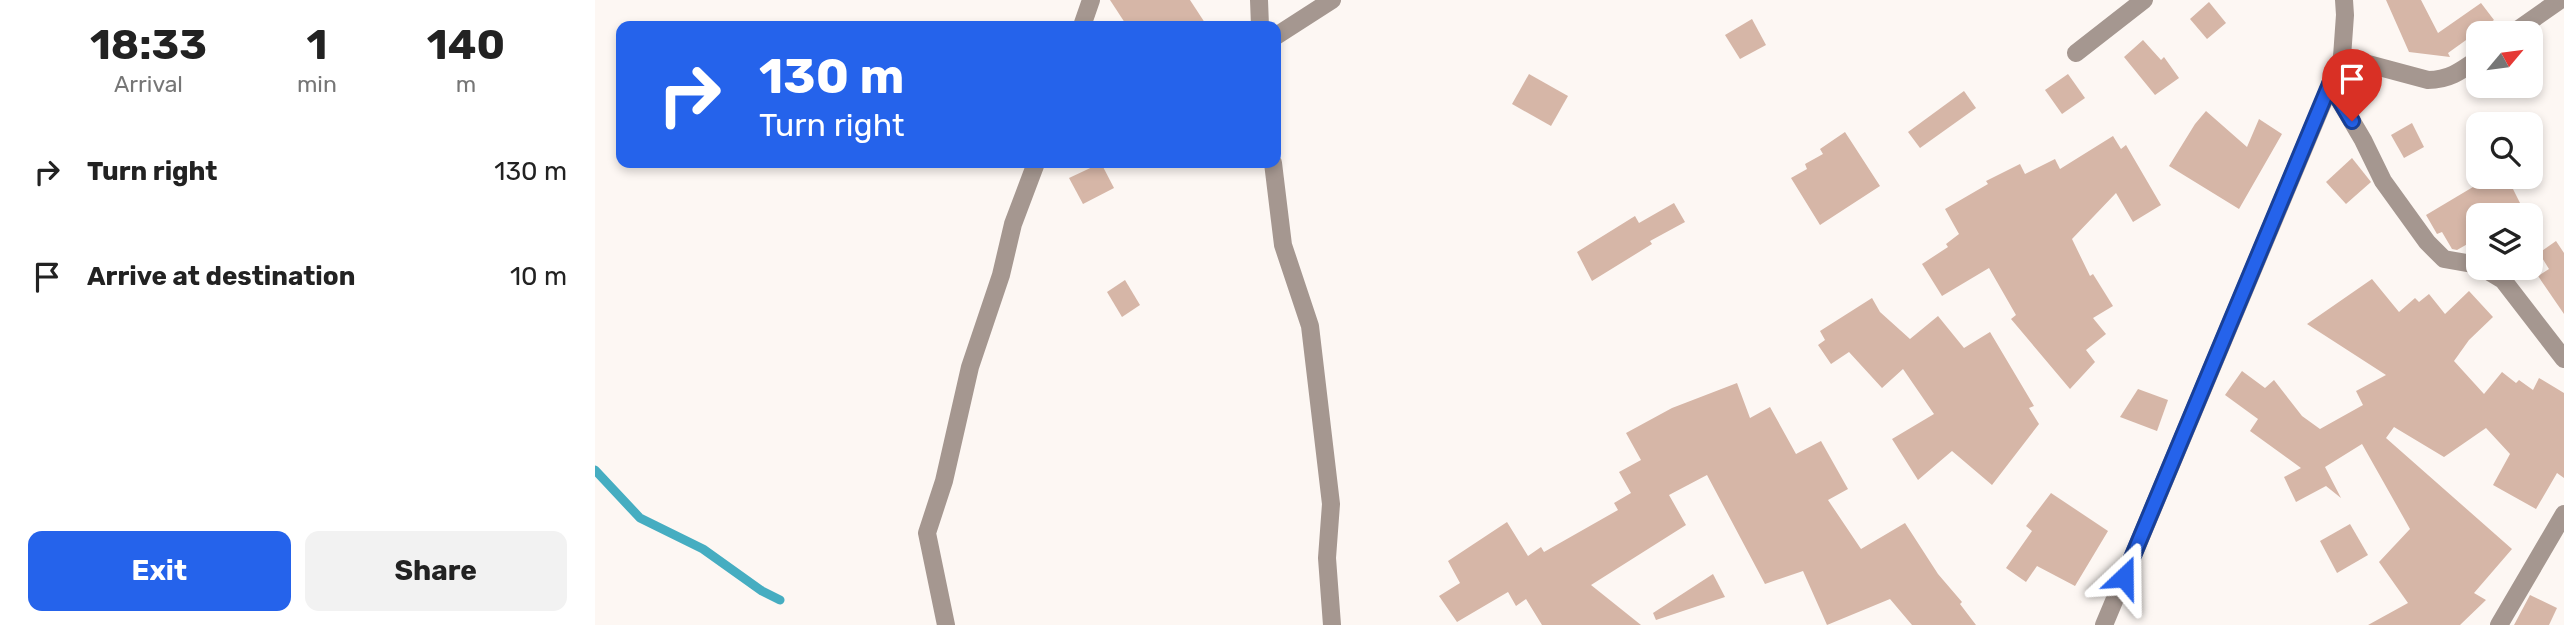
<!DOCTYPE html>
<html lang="en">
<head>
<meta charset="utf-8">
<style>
	body { margin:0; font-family:Rubik,sans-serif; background:#f2f2f2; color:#222; height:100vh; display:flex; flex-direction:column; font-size:26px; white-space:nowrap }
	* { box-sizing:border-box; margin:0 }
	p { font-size:23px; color:#767676 }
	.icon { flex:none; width:38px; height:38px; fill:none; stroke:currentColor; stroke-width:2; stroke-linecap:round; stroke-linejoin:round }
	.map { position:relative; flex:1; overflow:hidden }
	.panel { display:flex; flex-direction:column; background:#fff; width:595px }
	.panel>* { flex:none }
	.hud { position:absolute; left:21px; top:21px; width:665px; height:147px; border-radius:14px; box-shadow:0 4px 10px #0003; background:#2563eb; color:#fff; overflow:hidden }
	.needle { width:46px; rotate:61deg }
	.controls { position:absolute; left:1871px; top:21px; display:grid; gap:14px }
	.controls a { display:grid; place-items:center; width:77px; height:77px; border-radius:14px; background:#fff; box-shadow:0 4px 10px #0003; font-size:35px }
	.pin { position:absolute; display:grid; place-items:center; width:60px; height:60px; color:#fff; margin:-72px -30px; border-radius:50% 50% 50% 0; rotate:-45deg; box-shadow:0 0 7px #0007 }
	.pin .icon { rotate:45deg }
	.me { position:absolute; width:77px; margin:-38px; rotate:23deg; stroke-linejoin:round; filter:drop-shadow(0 0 5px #0008) }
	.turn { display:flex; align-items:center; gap:24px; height:147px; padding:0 28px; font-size:32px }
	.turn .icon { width:91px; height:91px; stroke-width:2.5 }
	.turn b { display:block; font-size:49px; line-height:60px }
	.eta { display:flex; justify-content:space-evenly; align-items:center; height:119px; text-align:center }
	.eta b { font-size:42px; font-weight:700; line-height:49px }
	.button { display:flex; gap:14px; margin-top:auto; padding:14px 28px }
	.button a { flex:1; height:80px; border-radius:14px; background:#2563eb; color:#fff; font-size:28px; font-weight:700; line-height:80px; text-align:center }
	.button a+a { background:#f2f2f2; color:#222 }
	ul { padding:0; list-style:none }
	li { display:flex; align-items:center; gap:21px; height:105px; padding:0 28px }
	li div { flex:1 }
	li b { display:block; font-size:26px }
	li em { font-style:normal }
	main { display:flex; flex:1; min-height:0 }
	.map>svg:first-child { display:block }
</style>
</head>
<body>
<main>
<section class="panel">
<div class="eta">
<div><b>18:33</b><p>Arrival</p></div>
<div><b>1</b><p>min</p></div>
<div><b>140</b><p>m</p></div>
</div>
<ul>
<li><svg class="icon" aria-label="right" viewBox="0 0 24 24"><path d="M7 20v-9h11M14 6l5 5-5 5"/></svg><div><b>Turn right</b></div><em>130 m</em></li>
<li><svg class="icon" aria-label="arrive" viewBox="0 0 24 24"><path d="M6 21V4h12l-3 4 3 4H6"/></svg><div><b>Arrive at destination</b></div><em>10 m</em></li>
</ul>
<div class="button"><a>Exit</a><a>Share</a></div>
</section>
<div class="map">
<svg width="1969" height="625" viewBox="0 0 1969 625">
	<rect width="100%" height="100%" fill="#fdf7f3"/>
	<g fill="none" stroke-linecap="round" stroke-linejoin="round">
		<polyline stroke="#46adc1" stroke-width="9" points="0,470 45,518 108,549 167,591 185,600"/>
	</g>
	<g fill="#d6b6a7">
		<polygon points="515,0 595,0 612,26 532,26"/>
		<polygon points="1791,0 1826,0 1843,33 1886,3 1899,20 1853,53 1855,57 1814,52"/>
		<polygon points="1614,2 1631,23 1612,39 1595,19"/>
		<polygon points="1157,19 1171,45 1145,59 1130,35"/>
		<polygon points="1548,40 1566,60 1569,57 1584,78 1560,95 1529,57"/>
		<polygon points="934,74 973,96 956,126 917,104"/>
		<polygon points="1473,74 1490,98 1467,114 1450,90"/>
		<polygon points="1369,91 1381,108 1325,148 1313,132"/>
		<polygon points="1611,111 1652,147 1664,119 1687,134 1644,209 1574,166 1600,124"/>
		<polygon points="1817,123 1829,147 1809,158 1796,135"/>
		<polygon points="1250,132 1285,186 1225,225 1196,178 1212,169 1210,164 1228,154 1225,149"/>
		<polygon points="1518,136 1526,149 1531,145 1566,205 1538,222 1521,193 1477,239 1495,276 1498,274 1518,306 1498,318 1511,334 1491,350 1500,362 1475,389 1416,319 1421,315 1394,268 1347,296 1327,264 1353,247 1351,244 1364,234 1350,209 1393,184 1391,181 1425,164 1430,174 1460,159 1465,169"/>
		<polygon points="1757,158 1776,182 1751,204 1731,182"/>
		<polygon points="506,163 519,188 488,204 474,178"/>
		<polygon points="1873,177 1912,177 1931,215 1883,215 1883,238 1862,250 1857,249 1847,232 1842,234 1831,215 1878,187"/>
		<polygon points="1079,203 1090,222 1055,241 1057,244 997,281 982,252 1040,216 1044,223"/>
		<polygon points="1961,241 1969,253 1969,314 1943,276 1954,269 1944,253"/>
		<polygon points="1777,279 1804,312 1820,298 1824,302 1834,294 1850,314 1874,291 1898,317 1874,340 1859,361 1889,394 1907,372 1921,383 1924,380 1938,390 1944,378 1969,393 1969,478 1962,473 1941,509 1898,485 1915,454 1891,428 1849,457 1799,427 1791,438 1917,549 1879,593 1891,600 1865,625 1773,625 1813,603 1784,562 1815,529 1767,444 1730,467 1746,498 1731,486 1701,502 1689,477 1706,468 1655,431 1663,419 1630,395 1647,371 1670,388 1679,380 1707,416 1725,429 1768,405 1761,391 1791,375 1712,324"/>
		<polygon points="530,280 545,305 527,317 512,292"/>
		<polygon points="1277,298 1285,312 1315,339 1343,316 1369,348 1395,332 1439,406 1434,408 1444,424 1397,485 1357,451 1323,480 1297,439 1339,414 1308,369 1287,388 1254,352 1236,364 1223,345 1230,340 1225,331"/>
		<polygon points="1142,383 1155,418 1175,407 1201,454 1226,441 1253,489 1233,500 1266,549 1310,523 1343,574 1367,602 1365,604 1381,625 1317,625 1295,599 1232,625 1208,571 1170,584 1112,475 1074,495 1091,525 996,585 1046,625 947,625 931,599 921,606 913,592 862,622 844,596 865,583 853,561 912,522 933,556 946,547 949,552 1023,510 1019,503 1036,493 1024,472 1046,460 1031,433 1077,408"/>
		<polygon points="1543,389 1573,400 1562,431 1525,417"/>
		<polygon points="1456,493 1513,531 1480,586 1442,566 1431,582 1411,568 1437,531 1431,526"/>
		<polygon points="1755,524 1773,555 1742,573 1725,541"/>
		<polygon points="1118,574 1130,597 1061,620 1058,613"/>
		<polygon points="1935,595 1962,608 1954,625 1919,625"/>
	</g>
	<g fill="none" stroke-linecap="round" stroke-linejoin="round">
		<g stroke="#a59790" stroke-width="18">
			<polyline points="664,0 665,26"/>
			<polyline points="487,26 496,0"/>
			<polyline points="1918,33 1965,0"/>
			<polyline points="681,36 737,0"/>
			<polyline points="1481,53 1549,0"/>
			<path d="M1747 57 1833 80C1854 80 1866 71 1883 59"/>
			<polyline points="1735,84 1768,140 1788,181 1832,242 1849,259 1883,265"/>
			<polyline points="678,163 688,245 715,326 736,504 732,558 737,625"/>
			<polyline points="1888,268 1908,280 1969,359"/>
			<polyline points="351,625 332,533 349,481 375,367 406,275 418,224 441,163"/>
			<polyline points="1509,625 1747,57 1750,15 1749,0"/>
			<polyline points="1904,625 1969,514"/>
		</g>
	</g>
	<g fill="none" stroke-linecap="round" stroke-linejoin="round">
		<g stroke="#184099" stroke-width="18">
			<polyline id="route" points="1529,577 1735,84 1757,121"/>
		</g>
		<use href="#route" stroke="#2563eb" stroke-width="12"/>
	</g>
</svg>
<div class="controls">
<a><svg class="needle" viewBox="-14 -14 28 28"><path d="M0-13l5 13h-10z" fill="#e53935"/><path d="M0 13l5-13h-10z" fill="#767676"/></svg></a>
<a><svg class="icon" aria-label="search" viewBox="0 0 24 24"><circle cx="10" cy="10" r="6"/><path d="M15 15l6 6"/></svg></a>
<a><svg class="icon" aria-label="layers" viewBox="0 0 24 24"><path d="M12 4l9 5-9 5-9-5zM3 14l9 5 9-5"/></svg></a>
</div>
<div class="pin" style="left:1757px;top:121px;background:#d93025"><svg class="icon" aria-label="arrive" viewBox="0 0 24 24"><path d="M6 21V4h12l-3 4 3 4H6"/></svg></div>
<svg class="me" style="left:1529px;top:577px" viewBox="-20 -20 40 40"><path d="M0-17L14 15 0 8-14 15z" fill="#2563eb" stroke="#fff" stroke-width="4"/></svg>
<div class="hud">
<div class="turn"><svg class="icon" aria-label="right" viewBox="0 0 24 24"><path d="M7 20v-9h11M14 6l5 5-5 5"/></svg><div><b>130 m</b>Turn right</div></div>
</div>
</div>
</main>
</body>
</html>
